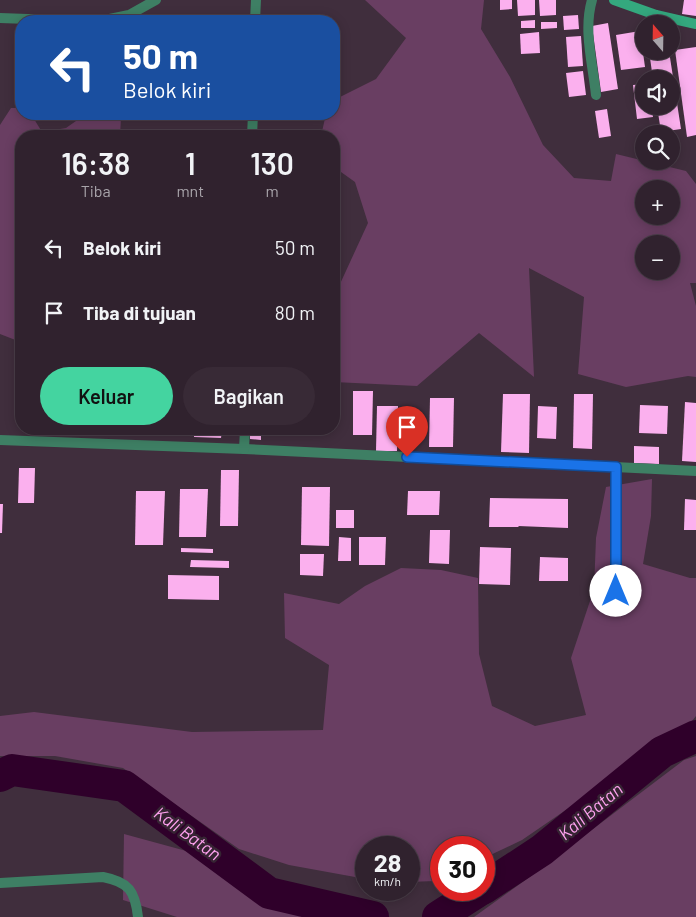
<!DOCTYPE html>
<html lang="id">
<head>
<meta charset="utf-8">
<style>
	body { margin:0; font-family:Barlow,sans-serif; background:#382a36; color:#f1f3f6; height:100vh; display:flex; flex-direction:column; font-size:19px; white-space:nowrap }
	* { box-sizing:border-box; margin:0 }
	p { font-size:16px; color:#a8a4aa }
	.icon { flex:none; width:28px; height:28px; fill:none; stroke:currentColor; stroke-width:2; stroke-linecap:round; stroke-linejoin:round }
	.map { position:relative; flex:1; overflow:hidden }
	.drawer { position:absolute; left:15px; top:130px; width:325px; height:305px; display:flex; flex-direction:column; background:#30222e; border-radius:20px; box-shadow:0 2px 12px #0003,0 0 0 1px #4b3f4a }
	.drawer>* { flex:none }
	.banner { position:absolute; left:15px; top:15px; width:325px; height:105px; border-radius:20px; box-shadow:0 2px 12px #0003,0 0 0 1px #4b3f4a; background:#1a4fa0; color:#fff; overflow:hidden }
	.needle { width:32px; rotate:340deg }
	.controls { position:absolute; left:635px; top:15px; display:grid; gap:10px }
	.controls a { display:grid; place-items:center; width:45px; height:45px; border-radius:50%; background:#30222e; box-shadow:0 2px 12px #0003,0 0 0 1px #4b3f4a; font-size:25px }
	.speed { position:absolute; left:355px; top:836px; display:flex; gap:10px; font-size:25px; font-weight:700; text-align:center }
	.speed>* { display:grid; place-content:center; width:65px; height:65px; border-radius:50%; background:#30222e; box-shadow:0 2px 12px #0003,0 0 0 1px #4b3f4a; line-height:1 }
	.speed small { font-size:12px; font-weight:400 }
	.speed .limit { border:8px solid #d22; background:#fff; color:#111 }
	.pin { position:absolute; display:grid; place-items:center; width:42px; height:42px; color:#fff; margin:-51px -21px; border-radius:50% 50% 50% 0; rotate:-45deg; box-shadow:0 0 5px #0007 }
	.pin .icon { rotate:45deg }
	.me { position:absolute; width:55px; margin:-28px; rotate:0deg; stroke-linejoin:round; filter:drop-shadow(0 0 4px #0008) }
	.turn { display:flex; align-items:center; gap:18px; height:105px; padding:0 25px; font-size:22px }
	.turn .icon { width:65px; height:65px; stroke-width:2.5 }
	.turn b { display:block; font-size:35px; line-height:42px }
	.eta { display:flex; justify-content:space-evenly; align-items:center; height:85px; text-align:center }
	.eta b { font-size:30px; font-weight:600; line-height:35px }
	.button { display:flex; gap:10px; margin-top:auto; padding:10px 25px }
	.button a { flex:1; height:58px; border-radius:30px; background:#44d4a0; color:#111; font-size:20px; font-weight:600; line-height:58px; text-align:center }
	.button a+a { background:#382a36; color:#f1f3f6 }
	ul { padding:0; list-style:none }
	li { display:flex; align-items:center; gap:15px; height:65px; padding:0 25px }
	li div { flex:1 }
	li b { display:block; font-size:19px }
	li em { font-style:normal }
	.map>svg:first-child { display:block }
</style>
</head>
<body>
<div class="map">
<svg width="696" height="917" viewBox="0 0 696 917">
	<rect width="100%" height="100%" fill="#402e3d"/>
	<g fill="#693e62" fill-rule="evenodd">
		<path d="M365 0H484L481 29 510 77 543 145 574 178 611 181 616 154 686 171 696 184V283H690L696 306V377L688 376 626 387 578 374 584 297 529 268 534 377 479 333 417 386 334 382V297L368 223 355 182 334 167V136H321L326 114H334V100L376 79 406 38ZM644 189H671V216H644ZM644 244H671V271H644Z"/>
		<polygon points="11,108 21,108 21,114 31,114 42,132 66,128 86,114 112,114 121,118 120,136 21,136 21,348 18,341 0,334 0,125"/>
		<polygon points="652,479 651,516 643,564 690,578 696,578 696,716 687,727 522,840 484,858 484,848 441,848 441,877 435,881 409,882 409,848 366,848 366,879 289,865 239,849 123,768 55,756 0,756 0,716 34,712 192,732 323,730 329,665 285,638 284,593 339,604 365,586 401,568 441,570 478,578 479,654 492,706 535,726 586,715 571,658 594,589 596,538 606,487"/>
		<polygon points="696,756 696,917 474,917 531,876 684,760"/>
		<polygon points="124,834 190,852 320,917 177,917 123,900"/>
	</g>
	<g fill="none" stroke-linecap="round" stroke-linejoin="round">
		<g stroke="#2f002a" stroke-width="32">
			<polyline points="0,776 12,770 124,786 269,893 373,917"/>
			<polyline points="484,888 542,850 662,752 696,736"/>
			<polyline points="438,917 480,890"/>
		</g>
	</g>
	<g fill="#fbb0ee">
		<polygon points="500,0 512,0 512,9 500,10"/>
		<polygon points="517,0 535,0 535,15 518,16"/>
		<polygon points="539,0 556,0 556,15 540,16"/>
		<polygon points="684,0 696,0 696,16 682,14"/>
		<polygon points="578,15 579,29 564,30 563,16"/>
		<polygon points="535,20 535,28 521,28 521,21"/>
		<polygon points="541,22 557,22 557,28 541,29"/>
		<polygon points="608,23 618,89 601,92 592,26"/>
		<polygon points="640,31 645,67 621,70 616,35"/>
		<polygon points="539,32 540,53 521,54 520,34"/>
		<polygon points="581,36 583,66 568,67 566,37"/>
		<polygon points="696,47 696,135 687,137 675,50"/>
		<polygon points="649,51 669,51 681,129 661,132 657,106 671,106 671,79 653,79"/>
		<polygon points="583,71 586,95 569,97 566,73"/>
		<polygon points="644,84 644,106 652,106 653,117 637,119 633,85"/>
		<polygon points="607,109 611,136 599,138 595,111"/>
		<polygon points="353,391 373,391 372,435 353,435"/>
		<polygon points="503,394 530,394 529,453 501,452"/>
		<polygon points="574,394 593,394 592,449 573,448"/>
		<polygon points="430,398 454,398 453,447 429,447"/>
		<polygon points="685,402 696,403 696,462 682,461"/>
		<polygon points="640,405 668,406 667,434 639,433"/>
		<polygon points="377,406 398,406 397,451 376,451"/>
		<polygon points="538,406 557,407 556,439 537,438"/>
		<polygon points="194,429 222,429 221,438 194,437"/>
		<polygon points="250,429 261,429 261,440 250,439"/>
		<polygon points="285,429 309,429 309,435 284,434"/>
		<polygon points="314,429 328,429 328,432 313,431"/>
		<polygon points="634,446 659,447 659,464 634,463"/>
		<polygon points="19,468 35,468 34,503 18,503"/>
		<polygon points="221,470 239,470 238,526 220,526"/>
		<polygon points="302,487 330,487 329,546 301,545"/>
		<polygon points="180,489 208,489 206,537 179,537"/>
		<polygon points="136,491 165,491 163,545 135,545"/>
		<polygon points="408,491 440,491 439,515 407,515"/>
		<polygon points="490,498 568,499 568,528 518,526 519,527 489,527"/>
		<polygon points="685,499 696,500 696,530 684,530"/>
		<polygon points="0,504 3,504 2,533 0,533"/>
		<rect x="336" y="510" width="18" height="18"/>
		<polygon points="430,530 450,530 449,564 429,563"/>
		<polygon points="339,537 351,538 351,561 338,561"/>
		<polygon points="359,537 386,537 385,565 359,565"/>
		<polygon points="480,547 511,548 510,585 479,584"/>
		<polygon points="181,548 213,549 213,553 181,552"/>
		<polygon points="300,554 324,554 323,576 300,575"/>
		<polygon points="540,557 568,558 568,581 539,581"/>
		<polygon points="191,560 229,561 229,568 190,567"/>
		<polygon points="168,575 219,576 219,600 168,599"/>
	</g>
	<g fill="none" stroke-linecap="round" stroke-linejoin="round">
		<g stroke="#3e7f64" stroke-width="10">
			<path d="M592 0C583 30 593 65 596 95"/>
			<polyline points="0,18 83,21"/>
			<polyline points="100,21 129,15 156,0"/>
			<polyline points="255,21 256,0"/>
			<polyline points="252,136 253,114"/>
			<polyline points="0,440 244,449 696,471"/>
			<polyline points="244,449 245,429"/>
			<polyline points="616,467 617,591"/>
			<path d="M0 883 103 877C129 882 135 891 138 917"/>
		</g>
		<polyline stroke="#34a87e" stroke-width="10" points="614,0 656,15 696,24"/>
	</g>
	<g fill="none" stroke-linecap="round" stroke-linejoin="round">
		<g stroke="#114b97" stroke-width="12">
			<polyline id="route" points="407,457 616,467 616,591"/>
		</g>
		<use href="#route" stroke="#1a73e8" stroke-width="9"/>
	</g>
	<g text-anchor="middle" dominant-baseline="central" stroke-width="5" stroke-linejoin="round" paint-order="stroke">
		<g font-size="18" font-style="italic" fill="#fea1ef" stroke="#362433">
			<text transform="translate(590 811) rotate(-40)">Kali Batan</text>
			<text transform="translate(188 833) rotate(36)">Kali Batan</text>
		</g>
	</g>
</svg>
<div class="controls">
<a><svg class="needle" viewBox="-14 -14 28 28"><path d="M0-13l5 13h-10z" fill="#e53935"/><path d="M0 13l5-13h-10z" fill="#a8a4aa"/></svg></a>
<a><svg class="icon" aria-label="sound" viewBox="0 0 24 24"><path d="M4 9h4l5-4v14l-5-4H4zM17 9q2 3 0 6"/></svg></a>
<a><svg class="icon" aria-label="search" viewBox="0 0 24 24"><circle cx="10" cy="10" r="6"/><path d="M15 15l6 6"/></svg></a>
<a>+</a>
<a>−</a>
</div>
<div class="speed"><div>28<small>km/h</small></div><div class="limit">30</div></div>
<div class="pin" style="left:407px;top:457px;background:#d93025"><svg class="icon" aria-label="arrive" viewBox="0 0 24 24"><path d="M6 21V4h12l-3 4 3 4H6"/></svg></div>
<svg class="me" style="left:616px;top:591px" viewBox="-20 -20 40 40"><circle r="19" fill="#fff"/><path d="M0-13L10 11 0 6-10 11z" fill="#1a73e8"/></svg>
<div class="banner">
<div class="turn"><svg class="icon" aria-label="left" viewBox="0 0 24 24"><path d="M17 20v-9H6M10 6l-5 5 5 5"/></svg><div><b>50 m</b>Belok kiri</div></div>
</div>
<section class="drawer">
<div class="eta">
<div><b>16:38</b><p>Tiba</p></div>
<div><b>1</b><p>mnt</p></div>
<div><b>130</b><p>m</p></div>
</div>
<ul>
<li><svg class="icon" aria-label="left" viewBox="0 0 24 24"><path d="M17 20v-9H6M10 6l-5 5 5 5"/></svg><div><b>Belok kiri</b></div><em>50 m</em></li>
<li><svg class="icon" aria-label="arrive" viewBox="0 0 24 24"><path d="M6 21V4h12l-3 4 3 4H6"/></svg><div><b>Tiba di tujuan</b></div><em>80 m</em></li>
</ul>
<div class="button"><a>Keluar</a><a>Bagikan</a></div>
</section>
</div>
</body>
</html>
